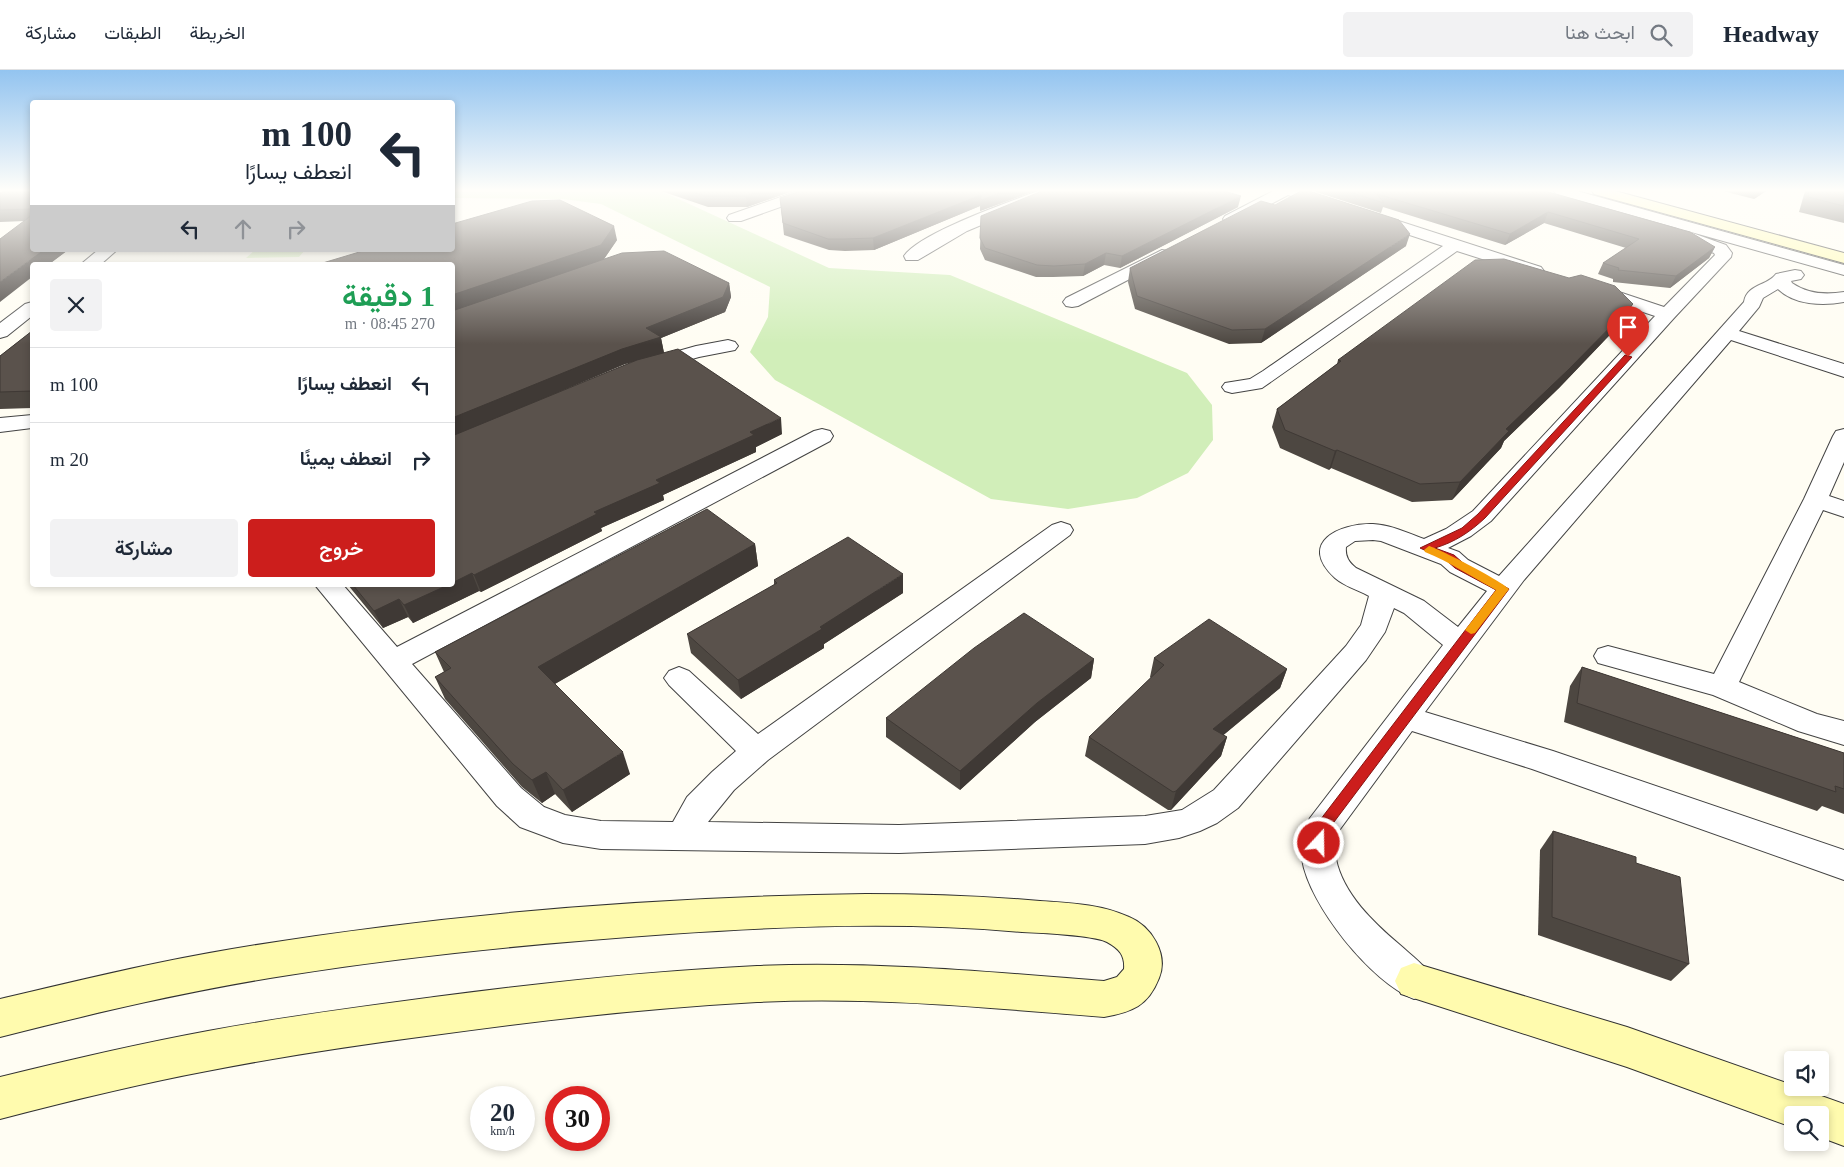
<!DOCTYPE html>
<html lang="ar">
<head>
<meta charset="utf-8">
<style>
	body { margin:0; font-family:"Times New Roman",Vazirmatn,serif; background:#f2f2f3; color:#1f2937; direction:rtl; height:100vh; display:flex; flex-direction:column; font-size:19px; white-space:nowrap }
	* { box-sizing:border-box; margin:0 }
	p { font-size:16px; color:#747a83 }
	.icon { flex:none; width:28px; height:28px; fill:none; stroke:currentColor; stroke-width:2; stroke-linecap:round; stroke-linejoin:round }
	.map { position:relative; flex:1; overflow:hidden; direction:ltr }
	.details { position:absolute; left:30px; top:192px; width:425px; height:325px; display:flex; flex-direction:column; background:#fff; border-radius:5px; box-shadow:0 2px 8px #0003; direction:rtl }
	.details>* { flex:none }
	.banner { position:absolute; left:30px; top:30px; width:425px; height:152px; border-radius:5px; box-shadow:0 2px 8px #0003; direction:rtl; background:#fff; color:#1f2937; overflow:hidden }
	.buttons { position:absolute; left:1784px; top:981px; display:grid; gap:10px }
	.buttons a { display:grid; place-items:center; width:45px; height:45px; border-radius:5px; background:#fff; box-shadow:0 2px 8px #0003; font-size:25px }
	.speed { position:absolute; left:470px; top:1016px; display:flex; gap:10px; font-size:25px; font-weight:700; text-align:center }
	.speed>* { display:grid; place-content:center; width:65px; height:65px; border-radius:50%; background:#fff; box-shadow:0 2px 8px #0003; line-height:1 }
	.speed small { font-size:12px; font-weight:400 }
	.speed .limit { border:8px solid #d22; background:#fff; color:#111 }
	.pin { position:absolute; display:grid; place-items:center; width:42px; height:42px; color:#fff; margin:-51px -21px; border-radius:50% 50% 50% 0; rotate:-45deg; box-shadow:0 0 5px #0007 }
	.pin .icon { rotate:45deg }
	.me { position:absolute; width:55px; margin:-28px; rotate:21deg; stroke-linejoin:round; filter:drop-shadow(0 0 4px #0008) }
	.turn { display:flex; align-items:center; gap:18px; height:105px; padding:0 20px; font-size:22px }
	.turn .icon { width:65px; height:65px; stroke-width:2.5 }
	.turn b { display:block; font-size:35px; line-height:42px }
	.lanes { display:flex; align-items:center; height:48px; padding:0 20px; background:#0003; justify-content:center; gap:25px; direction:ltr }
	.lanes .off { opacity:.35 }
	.round { display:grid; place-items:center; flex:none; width:52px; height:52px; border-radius:5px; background:#f2f2f3 }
	.head { display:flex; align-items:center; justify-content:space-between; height:85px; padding:0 20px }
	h1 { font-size:30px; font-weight:600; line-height:38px; color:#1e9e55 }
	.action { display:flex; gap:10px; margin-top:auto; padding:10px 20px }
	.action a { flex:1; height:58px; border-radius:5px; background:#cc1e1c; color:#fff; font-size:20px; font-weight:600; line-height:58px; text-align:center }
	.action a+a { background:#f2f2f3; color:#1f2937 }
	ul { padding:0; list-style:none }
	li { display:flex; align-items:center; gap:15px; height:75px; padding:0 20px; border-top:1px solid #e0e1e3 }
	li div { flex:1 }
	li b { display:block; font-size:19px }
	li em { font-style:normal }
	header { display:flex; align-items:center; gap:30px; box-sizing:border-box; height:70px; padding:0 25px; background:#fff; border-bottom:1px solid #e0e1e3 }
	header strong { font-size:24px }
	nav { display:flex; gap:28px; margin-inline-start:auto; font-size:18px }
	.search { width:350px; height:45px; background:#f2f2f3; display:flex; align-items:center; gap:12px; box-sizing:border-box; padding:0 18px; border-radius:5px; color:#747a83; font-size:19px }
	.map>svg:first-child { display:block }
</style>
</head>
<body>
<header>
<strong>Headway</strong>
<div class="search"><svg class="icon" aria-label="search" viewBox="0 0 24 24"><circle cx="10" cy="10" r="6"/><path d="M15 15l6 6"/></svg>ابحث هنا</div>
<nav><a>الخريطة</a><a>الطبقات</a><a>مشاركة</a></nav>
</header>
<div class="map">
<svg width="1844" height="1097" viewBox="0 0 1844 1097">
	<rect width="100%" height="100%" fill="#fffdf3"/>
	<polygon fill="#d1eeb9" points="452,121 661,121 829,198 950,205 1187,303 1212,335 1213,370 1188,403 1137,428 1068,439 991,429 775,310 750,282 768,247 770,217 601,134 563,129 454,128"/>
	<polygon fill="#e3f4cc" points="255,180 305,180 299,187 246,188"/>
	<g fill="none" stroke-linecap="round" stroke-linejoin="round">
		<g stroke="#434343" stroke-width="2">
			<g id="street">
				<polygon points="798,121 820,121 817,124 741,151 729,151 727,148 729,145"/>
				<path d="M1038 121H1058L1055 124 967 161 918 190H906L904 186C919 163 1009 132 1038 121Z"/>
				<polygon points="1273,121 1306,121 1541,197 1544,201 1541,205 1535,206 1457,181 1262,318 1232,323 1225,321 1222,317 1225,313 1250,309 1263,301 1443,176 1288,125 1237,152 1225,152 1223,149 1225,146"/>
				<path d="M1554 121H1577L1844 195V205L1684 160 1726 175 1732 183 1731 187 1674 248 1491 451 1471 466 1448 478 1459 482 1468 490 1499 506 1744 232C1747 214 1767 216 1776 204L1795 200 1801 201 1804 205 1801 209 1791 211 1792 213C1808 224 1825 225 1844 222V232C1823 236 1794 235 1778 219L1763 228 1759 237 1739 261 1844 294V307L1731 270 1524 510 1425 642 1553 681 1844 780V810L1532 699 1412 661 1338 762C1337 771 1335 780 1336 789 1343 824 1374 853 1400 875 1413 887 1426 895 1433 911L1427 924 1414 929C1371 912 1309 835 1302 789 1300 775 1304 760 1310 748L1443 575 1404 543 1394 538 1385 562 1366 590 1238 738 1217 753 1200 761 1179 768 1145 774 899 783 601 779 563 773 520 757 497 736 315 515H343L397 577 814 361 822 359 830 361 833 366 830 371 412 594 521 718 544 737 565 745 601 751 673 752 687 727 712 702 736 681 669 615 664 608 669 601 679 597 689 601 758 664 1052 455 1061 452 1070 455 1073 460 1070 465 768 690 734 720 708 752 899 755 1145 746 1182 740 1214 720 1346 576 1361 555 1369 526C1358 520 1344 516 1335 508 1297 473 1339 453 1373 454 1391 455 1408 463 1424 469L1446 459 1473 441 1655 246 1589 224 1586 220 1589 216 1595 215 1601 216 1664 237 1715 185 1714 183 1670 166 1668 163 1670 160 1677 158 1556 124ZM1373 470 1381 471 1441 494 1450 502 1487 521 1458 557 1424 531 1356 498C1349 492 1345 487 1346 477L1355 471Z"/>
				<polygon points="98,180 117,180 100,195 80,195"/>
				<polygon points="1162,180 1168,181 1170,185 1168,189 1078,236 1072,237 1066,236 1063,232 1066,228"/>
				<polygon points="32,232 32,246 7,266 0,268 0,253 25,234"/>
				<polygon points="728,270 735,272 738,276 735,280 699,287 650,301 643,299 640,295 643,291 696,276"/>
				<polygon points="32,345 32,358 0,362 0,348"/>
				<polygon points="1844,359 1844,392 1829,426 1844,431 1844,447 1823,440 1739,612 1817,644 1844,651 1844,675 1798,661 1713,625 1598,593 1594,586 1598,579 1608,576 1714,604 1804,429 1833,366 1836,361"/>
			</g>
		</g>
		<g stroke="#323232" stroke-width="2">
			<g id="secondary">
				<polygon points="1592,121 1615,121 1844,183 1844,193 1594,124"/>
				<path d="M866 824C924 824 982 826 1040 831 1070 833 1101 834 1129 847 1151 856 1169 884 1159 908 1148 936 1132 942 1104 947 989 938 873 926 757 932 649 938 541 950 434 965 358 975 283 986 207 1001 138 1014 69 1031 0 1049V1007C69 990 138 974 208 961 283 947 359 937 434 927 542 913 649 901 757 896 873 891 989 902 1104 911L1117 907 1124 899C1125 886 1120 879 1107 872 1093 865 1041 863 1022 862 904 851 786 856 669 864 541 873 415 885 289 905 191 920 95 943 0 967V929C77 911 154 892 232 879 441 844 654 827 866 824Z"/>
				<polygon points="1414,893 1627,957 1792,1015 1792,1018 1799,1018 1844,1034 1844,1076 1820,1067 1820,1045 1792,1045 1792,1057 1627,997 1401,924 1395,911 1401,898"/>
			</g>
		</g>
		<use href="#street" fill="#fff" fill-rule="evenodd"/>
		<use href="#secondary" fill="#fffbae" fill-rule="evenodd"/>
	</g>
	<g fill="#4d4741" fill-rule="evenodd">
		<polygon points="32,121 32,180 68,180 48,195 32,195 25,151 0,152 0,123"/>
		<polygon points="661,121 793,121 747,137 708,137"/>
		<polygon points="800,121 1034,121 980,141 980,136 874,180 845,181 829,180 784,165 780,128"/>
		<polygon points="1316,121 1545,121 1715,177 1709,188 1670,218 1613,212 1613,209 1598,204 1603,193 1626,178 1544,153 1505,175 1383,137 1381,143 1316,122"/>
		<polygon points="1723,121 1766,121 1754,129"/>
		<polygon points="1805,121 1844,121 1844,153 1799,142"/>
		<polygon points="1238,137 1120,198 1104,195 1083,206 1053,207 1036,207 985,190 980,179 981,146"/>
		<path d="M617 170 604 189 729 213 731 227 725 242 661 268 664 283 782 364 756 377V382L663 425 664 430 601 458 602 461 481 522 479 521 413 553 408 547 383 558 348 515H452V195ZM633 292 557 323 625 294Z"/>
		<polygon points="1406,176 1261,273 1229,274 1135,239 1128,212 1130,198"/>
		<polygon points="1624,250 1559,318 1504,371 1501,378 1452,430 1412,432 1331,398 1329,400 1280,378 1272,357 1277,339 1337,294 1338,290"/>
		<polygon points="32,261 32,338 0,339 0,286"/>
		<polygon points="755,474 758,496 555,614 630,704 572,742 555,724 542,733 522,717 445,629 435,607 444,602 435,582"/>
		<polygon points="774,510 903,523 824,574 824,578 741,629 691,583 687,564 774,515"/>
		<polygon points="1154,588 1287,599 1280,618 1223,665 1227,667 1221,686 1171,740 1168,740 1085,686 1089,667 1151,608 1150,607"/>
		<polygon points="1094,589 1091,608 1035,652 960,720 886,667 886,648"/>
		<polygon points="1582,597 1844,683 1844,744 1822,736 1817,741 1564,652 1570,616"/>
		<polygon points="1553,761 1689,894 1671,911 1538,865 1540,780"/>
	</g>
	<g fill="#3f3935">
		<polygon points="760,121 793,121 747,137 746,126"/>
		<polygon points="1005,121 1034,121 980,141 981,130"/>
		<polygon points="1759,121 1766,121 1754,129"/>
		<polygon points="981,125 980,136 874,180 873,168"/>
		<polygon points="1241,126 1238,137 1120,198 1122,186"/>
		<polygon points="1548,142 1544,153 1505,175 1510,164"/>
		<polygon points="614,156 617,170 604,189 452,242 452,225"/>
		<polygon points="1410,164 1406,176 1261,273 1265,259"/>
		<polygon points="1715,177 1709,188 1670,218 1676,206"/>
		<polygon points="44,180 68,180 48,195 32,195 32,207 0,232 0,212"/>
		<polygon points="1106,183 1104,195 1083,206 1085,194"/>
		<polygon points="729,213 731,227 725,242 661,268 664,283 625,294 452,367 452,348 646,258"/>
		<polygon points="1633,234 1624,250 1559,318 1504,371 1501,378 1452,430 1460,412 1506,359"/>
		<polygon points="781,348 782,364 756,377 756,382 663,425 664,430 601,458 602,461 481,522 474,505 656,410 750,362"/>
		<polygon points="1337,380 1331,398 1329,400 1335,381"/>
		<polygon points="755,474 758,496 546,619 538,597"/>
		<polygon points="472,503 479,521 413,553 404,535 448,515 452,515 452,513"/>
		<polygon points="903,504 903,523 824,574 824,578 741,629 738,610 820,557"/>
		<polygon points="399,529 408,547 383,558 374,541"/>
		<polygon points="1094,589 1091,608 1035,652 960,720 960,701 1037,633"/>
		<polygon points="1287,599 1280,618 1208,678 1213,659"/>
		<polygon points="1227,667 1221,686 1171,740 1176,721"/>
		<polygon points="623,682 630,704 572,742 563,720"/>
		<polygon points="546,702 555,724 542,733 532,710"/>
	</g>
	<g fill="#5a524c" stroke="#3f3935">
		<polygon points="4,121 32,121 32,139 0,140 0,123"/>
		<polygon points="690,121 760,121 746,126 706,126"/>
		<polygon points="800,121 1005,121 981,130 981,125 873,168 845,169 828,169 783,153 780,128"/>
		<polygon points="1042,121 1224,121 1241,126 1122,186 1106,183 1085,194 1054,196 1037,195 985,178 980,168 981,146"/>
		<polygon points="1301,121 1309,121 1399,150 1410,164 1265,259 1232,260 1137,226 1130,198 1261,131 1275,135"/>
		<polygon points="1346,121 1545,121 1690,162 1715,177 1676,206 1618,200 1619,198 1603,193 1639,169 1548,142 1510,164 1377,124 1384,133"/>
		<polygon points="1809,121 1844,121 1844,136 1808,127"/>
		<polygon points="560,130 614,156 601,175 452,225 452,195 316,195 366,180 452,180 452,154 532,131"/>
		<polygon points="32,145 32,180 44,180 0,212 0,169"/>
		<polygon points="664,181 729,213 723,227 646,258 661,267 622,279 452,348 452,241 622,183"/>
		<polygon points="1504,189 1569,208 1581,205 1615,216 1633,234 1568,300 1506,359 1509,361 1460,412 1420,414 1337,380 1335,381 1285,360 1277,339 1341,291 1338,290 1475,190"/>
		<polygon points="32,261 32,321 0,322 0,286"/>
		<polygon points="678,279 781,348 750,362 754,365 656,410 660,413 594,442 597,444 474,505 472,503 452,513 452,366 637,290"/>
		<polygon points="707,439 755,474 538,597 623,682 563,720 546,702 532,710 513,694 435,607 451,598 435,582"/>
		<polygon points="848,467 903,504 820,557 822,559 738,610 687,564 777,513 774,510"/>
		<polygon points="353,515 448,515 404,535 399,529 374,541"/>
		<polygon points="1024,543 1094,589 1037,633 960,701 886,648 974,578"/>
		<polygon points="1209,549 1287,599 1213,659 1227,667 1176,721 1173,722 1089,667 1164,595 1154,588"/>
		<polygon points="1582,597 1844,683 1844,719 1835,716 1836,722 1577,633"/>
		<polygon points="1553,761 1636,787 1636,793 1680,807 1689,894 1552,847"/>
	</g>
	<linearGradient id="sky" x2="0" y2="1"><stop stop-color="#93c4f0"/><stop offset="0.44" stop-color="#fffefa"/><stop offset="1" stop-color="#fffefa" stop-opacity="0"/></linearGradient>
	<rect width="1844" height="274" fill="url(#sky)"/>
	<path fill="#cc1e1c" stroke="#851412" d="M1625 285 1632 287 1485 448C1470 462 1455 472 1435 478L1454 485 1463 493 1509 519 1328 760 1324 777 1319 779 1314 777 1312 773 1317 754 1496 520 1455 498 1446 490 1420 478 1462 458 1478 444Z"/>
	<path fill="#f59e0b" d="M1429 476C1440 479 1503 512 1509 519L1475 563 1471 564 1465 560 1496 520C1472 507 1450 492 1425 482L1424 480Z"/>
</svg>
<div class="buttons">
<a><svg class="icon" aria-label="sound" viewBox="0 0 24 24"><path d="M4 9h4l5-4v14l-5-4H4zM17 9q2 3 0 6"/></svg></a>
<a><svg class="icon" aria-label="search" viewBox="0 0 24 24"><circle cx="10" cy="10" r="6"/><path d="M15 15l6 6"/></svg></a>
</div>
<div class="speed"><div>20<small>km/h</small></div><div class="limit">30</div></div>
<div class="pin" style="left:1628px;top:287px;background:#d93025"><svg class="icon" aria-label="arrive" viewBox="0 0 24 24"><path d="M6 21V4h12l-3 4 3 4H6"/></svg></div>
<svg class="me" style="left:1319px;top:773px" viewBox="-20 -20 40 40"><circle r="17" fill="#cc1e1c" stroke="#fff" stroke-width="3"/><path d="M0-11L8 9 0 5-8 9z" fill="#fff"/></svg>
<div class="banner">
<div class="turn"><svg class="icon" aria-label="left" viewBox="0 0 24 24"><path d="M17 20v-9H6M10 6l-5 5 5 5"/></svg><div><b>100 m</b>انعطف يسارًا</div></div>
<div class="lanes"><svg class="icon" aria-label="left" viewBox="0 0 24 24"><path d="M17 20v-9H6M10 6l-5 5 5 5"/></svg><svg class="icon off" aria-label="ahead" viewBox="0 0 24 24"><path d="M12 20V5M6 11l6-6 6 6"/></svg><svg class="icon off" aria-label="right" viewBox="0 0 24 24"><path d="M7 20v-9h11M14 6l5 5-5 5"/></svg></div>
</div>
<section class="details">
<div class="head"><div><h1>1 دقيقة</h1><p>270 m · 08:45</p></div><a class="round"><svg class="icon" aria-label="close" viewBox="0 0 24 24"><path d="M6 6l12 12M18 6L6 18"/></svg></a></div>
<ul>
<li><svg class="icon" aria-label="left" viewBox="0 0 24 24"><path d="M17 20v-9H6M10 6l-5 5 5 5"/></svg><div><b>انعطف يسارًا</b></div><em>100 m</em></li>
<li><svg class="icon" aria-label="right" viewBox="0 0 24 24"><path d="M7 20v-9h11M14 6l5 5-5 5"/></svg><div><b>انعطف يمينًا</b></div><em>20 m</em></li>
</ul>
<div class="action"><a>خروج</a><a>مشاركة</a></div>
</section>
</div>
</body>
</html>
